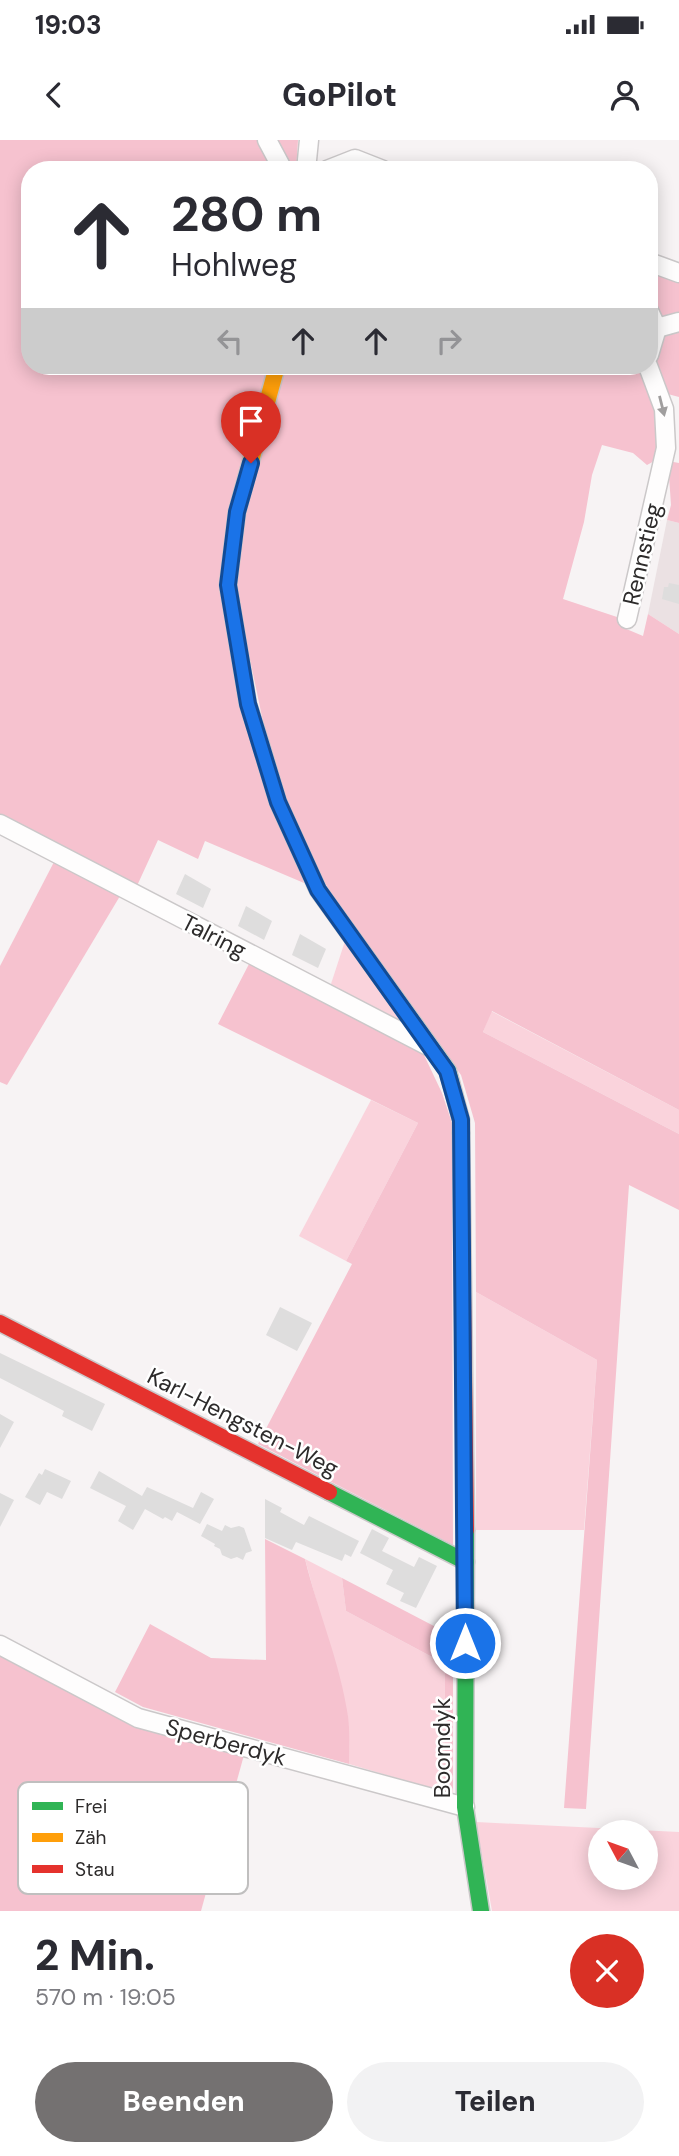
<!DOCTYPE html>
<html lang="de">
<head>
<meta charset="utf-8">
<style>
	body { margin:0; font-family:"DM Sans",sans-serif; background:#f2f2f3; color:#2b2b33; height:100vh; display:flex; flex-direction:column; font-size:26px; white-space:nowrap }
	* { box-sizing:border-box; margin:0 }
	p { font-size:23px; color:#7c7c81 }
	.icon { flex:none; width:38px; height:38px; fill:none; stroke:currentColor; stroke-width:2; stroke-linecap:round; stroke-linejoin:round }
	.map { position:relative; height:1771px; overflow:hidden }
	.drawer { display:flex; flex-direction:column; background:#fff; flex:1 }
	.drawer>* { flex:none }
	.guide { position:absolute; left:21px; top:21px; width:637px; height:214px; border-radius:28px; box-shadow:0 4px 18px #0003; background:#fff; color:#2b2b33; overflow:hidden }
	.needle { width:46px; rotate:311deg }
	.controls { position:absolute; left:588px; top:1680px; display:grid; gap:14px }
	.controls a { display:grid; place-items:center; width:70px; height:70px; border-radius:50%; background:#fff; box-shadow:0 4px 18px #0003; font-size:35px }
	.pin { position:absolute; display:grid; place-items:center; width:60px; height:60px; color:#fff; margin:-72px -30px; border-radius:50% 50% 50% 0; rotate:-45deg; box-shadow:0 0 7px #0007 }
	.pin .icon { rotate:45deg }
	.me { position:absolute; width:77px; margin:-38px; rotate:0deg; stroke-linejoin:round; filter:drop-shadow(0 0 5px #0008) }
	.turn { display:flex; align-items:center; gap:24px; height:147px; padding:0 35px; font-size:32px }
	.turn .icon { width:91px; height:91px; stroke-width:2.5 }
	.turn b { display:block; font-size:49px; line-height:60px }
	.lanes { display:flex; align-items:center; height:66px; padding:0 35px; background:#0003; justify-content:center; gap:35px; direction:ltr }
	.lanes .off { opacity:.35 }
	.round { display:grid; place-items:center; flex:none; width:74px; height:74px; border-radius:37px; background:#f2f2f3 }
	.summary { display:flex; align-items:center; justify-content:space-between; height:119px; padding:0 35px }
	h1 { font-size:42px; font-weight:800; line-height:52px }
	.button { display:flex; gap:14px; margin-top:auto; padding:14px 35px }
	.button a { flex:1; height:80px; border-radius:42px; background:#747171; color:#fff; font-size:28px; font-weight:800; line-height:80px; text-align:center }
	.button a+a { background:#f2f2f3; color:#2b2b33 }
	.status { display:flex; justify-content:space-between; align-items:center; height:49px; padding:0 35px; background:#fff; direction:ltr }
	.status svg { height:19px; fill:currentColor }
	header { display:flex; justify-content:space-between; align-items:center; height:91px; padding:0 35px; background:#fff; font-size:32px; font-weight:800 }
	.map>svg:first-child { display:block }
</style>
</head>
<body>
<div class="status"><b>19:03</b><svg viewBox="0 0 49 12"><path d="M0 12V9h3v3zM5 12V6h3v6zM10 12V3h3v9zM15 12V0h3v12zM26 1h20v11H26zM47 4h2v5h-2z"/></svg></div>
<header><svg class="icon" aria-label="back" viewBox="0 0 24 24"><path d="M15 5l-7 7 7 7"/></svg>GoPilot<svg class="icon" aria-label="person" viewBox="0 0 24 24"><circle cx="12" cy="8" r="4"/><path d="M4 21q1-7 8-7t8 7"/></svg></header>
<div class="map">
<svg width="679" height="1771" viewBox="0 0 679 1771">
	<rect width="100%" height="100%" fill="#f7f3f4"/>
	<polygon fill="#ebe1e3" points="667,380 679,383 679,494 648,474"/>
	<g fill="#fad3dc" fill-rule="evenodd">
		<polygon points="345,801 410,889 330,847"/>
		<polygon points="491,871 679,970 679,994 483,892"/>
		<polygon points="371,960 418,983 346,1121 299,1096"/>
		<polygon points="476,1152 597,1220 584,1390 476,1390"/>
		<polygon points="305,1419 342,1438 346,1471 434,1518 445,1533 444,1652 349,1624 348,1577"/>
		<path d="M476 1682 679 1692V1771H492ZM600 1692H646V1738H600Z"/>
	</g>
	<g fill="#f6c2cf">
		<polygon points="0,0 262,0 280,30 30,30 30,226 269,226 221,433 304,743 205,701 198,719 158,700 136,748 0,676"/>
		<polygon points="272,0 298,0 296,30 287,30"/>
		<polygon points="649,131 679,141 679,173 662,176 649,154"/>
		<path d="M679 187V257L664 253C653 231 647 194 679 187Z"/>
		<polygon points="286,226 644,226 660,286 658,319 647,325 633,313 602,305 592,335 584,382 563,459 617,477 624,488 643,496 648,474 679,494 679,970 492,871 483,892 679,994 679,1070 629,1045 586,1669 564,1668 597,1220 476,1152 475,983 461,935 351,785 318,732 275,639 234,443 245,373"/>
		<polygon points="668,321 679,323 679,383 667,380 671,365"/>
		<polygon points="54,722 120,756 7,945 0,942 0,826"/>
		<polygon points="249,824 424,915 442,953 452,983 453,1405 258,1304 352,1124 346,1121 418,983 218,884"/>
		<path d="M265 1399 305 1419C318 1472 340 1522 348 1576 350 1591 349 1608 349 1624L143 1567 115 1552 150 1484 211 1518 266 1520Z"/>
		<polygon points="342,1438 453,1496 453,1654 444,1652 445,1533 434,1518 346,1471"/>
		<polygon points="0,1514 244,1615 201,1771 0,1771"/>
	</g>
	<g fill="#dedddd">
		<polygon points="669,443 679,445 679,464 662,459 664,447 668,447"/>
		<polygon points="185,734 211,749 203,768 176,754"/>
		<polygon points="246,766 272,781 264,800 238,786"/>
		<polygon points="300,794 326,809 318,828 292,815"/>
		<polygon points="280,1167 312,1183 297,1211 266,1195"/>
		<polygon points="0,1213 105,1264 92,1291 62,1276 64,1271 0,1238"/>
		<polygon points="0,1274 14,1282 0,1308"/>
		<polygon points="45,1329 71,1341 62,1359 47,1352 40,1365 25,1357 39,1333 42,1335"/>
		<polygon points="99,1331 142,1356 147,1347 193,1368 201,1352 214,1359 200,1384 177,1372 172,1381 165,1377 163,1379 145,1369 133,1390 118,1381 126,1366 90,1348"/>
		<polygon points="0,1353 14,1360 0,1387"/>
		<polygon points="265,1359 282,1368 280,1372 304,1385 309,1376 359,1401 351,1417 345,1414 342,1421 296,1402 292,1410 265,1398"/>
		<polygon points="207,1384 222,1391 225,1385 231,1388 239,1386 244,1388 252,1411 246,1413 243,1420 237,1417 231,1419 222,1415 220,1409 214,1406 215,1404 201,1396"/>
		<polygon points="372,1389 389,1398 382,1411 414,1427 419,1417 437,1426 416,1468 400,1461 404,1453 386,1444 393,1430 360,1413"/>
	</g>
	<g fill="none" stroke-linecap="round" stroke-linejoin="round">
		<g stroke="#cbc8c9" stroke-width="21">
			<g id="street">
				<polyline points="267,0 283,30"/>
				<polyline points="306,30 309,0"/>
				<polyline points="327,30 355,19 383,30"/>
				<polyline points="649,122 679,133"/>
				<polyline points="649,171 657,188 649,215"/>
				<polyline points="657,188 679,182"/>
				<polyline points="627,479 666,308 664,269 648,226"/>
				<polyline points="0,684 428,906"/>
				<polyline points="0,1505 138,1578 465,1667"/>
			</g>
		</g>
		<g stroke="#cbc8c9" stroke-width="19">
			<g id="fast">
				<polyline points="260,602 278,662 318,750 448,931 461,980 461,993"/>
				<polyline points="329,1352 466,1422"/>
				<polyline points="466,1390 465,1667 481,1771"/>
			</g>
		</g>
		<g stroke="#cbc8c9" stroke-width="19">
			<polyline id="slow" points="260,602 248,564 228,445 237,372 277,226"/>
		</g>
		<g stroke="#cbc8c9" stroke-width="19">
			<g id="jam">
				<polyline points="461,993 466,1390"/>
				<polyline points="0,1183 329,1352"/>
			</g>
		</g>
		<use href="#street" stroke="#fefdfd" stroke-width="18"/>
		<use href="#fast" stroke="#30b455" stroke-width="16"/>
		<use href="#slow" stroke="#ff9f0a" stroke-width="16"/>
		<use href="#jam" stroke="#e5322d" stroke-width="16"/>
	</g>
	<defs><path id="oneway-solid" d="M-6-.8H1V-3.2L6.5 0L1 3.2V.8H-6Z" transform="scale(1.75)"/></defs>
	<use fill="#a09e9e" href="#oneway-solid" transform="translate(662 266) rotate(76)"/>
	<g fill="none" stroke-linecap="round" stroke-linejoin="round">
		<g stroke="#114b97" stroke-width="18">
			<polyline id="route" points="251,323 237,372 228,445 248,564 278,662 318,750 447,931 461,980 465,1503"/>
		</g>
		<use href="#route" stroke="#1a73e8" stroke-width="12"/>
	</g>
	<g text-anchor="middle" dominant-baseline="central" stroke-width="5" stroke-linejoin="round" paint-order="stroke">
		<g font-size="23" fill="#2d2b2b" stroke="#fff">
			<text transform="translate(642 414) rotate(-77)">Rennstieg</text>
			<text transform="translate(214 796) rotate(27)">Talring</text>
			<text transform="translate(243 1282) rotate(27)">Karl-Hengsten-Weg</text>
			<text transform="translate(226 1602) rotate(15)">Sperberdyk</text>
			<text transform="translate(442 1608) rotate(-90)">Boomdyk</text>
		</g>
	</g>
	<rect x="18" y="1642" width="230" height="112" rx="10" fill="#fff" stroke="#c0bfbf" stroke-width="2"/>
	<rect x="32" y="1662" width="31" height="8" fill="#30b455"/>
	<rect x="32" y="1693" width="31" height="9" fill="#ff9f0a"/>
	<rect x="32" y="1725" width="31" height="8" fill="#e5322d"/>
	<g font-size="19" fill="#2d2b2b">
		<text x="75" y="1673">Frei</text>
		<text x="75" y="1704">Zäh</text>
		<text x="75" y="1736">Stau</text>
	</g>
</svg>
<div class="controls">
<a><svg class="needle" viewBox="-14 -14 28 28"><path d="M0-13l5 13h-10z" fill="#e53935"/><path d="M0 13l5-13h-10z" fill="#7c7c81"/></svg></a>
</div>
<div class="pin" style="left:251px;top:323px;background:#d93025"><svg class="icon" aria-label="arrive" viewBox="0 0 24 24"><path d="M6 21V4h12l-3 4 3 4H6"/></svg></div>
<svg class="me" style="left:465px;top:1503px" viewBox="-20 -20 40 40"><circle r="17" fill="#1a73e8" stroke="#fff" stroke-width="3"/><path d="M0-11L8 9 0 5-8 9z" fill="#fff"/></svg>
<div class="guide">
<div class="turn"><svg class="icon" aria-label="ahead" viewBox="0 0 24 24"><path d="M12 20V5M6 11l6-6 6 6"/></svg><div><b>280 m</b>Hohlweg</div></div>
<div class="lanes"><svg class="icon off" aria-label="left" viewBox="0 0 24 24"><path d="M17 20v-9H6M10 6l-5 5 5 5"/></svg><svg class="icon" aria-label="ahead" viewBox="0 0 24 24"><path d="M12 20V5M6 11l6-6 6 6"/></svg><svg class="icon" aria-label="ahead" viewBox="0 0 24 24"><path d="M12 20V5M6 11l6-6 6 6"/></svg><svg class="icon off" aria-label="right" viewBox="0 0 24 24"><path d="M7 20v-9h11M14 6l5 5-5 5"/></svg></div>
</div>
</div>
<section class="drawer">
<div class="summary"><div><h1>2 Min.</h1><p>570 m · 19:05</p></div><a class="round" style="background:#d93025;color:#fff"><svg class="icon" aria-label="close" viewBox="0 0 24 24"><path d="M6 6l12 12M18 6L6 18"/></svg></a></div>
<div class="button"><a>Beenden</a><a>Teilen</a></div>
</section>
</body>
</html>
